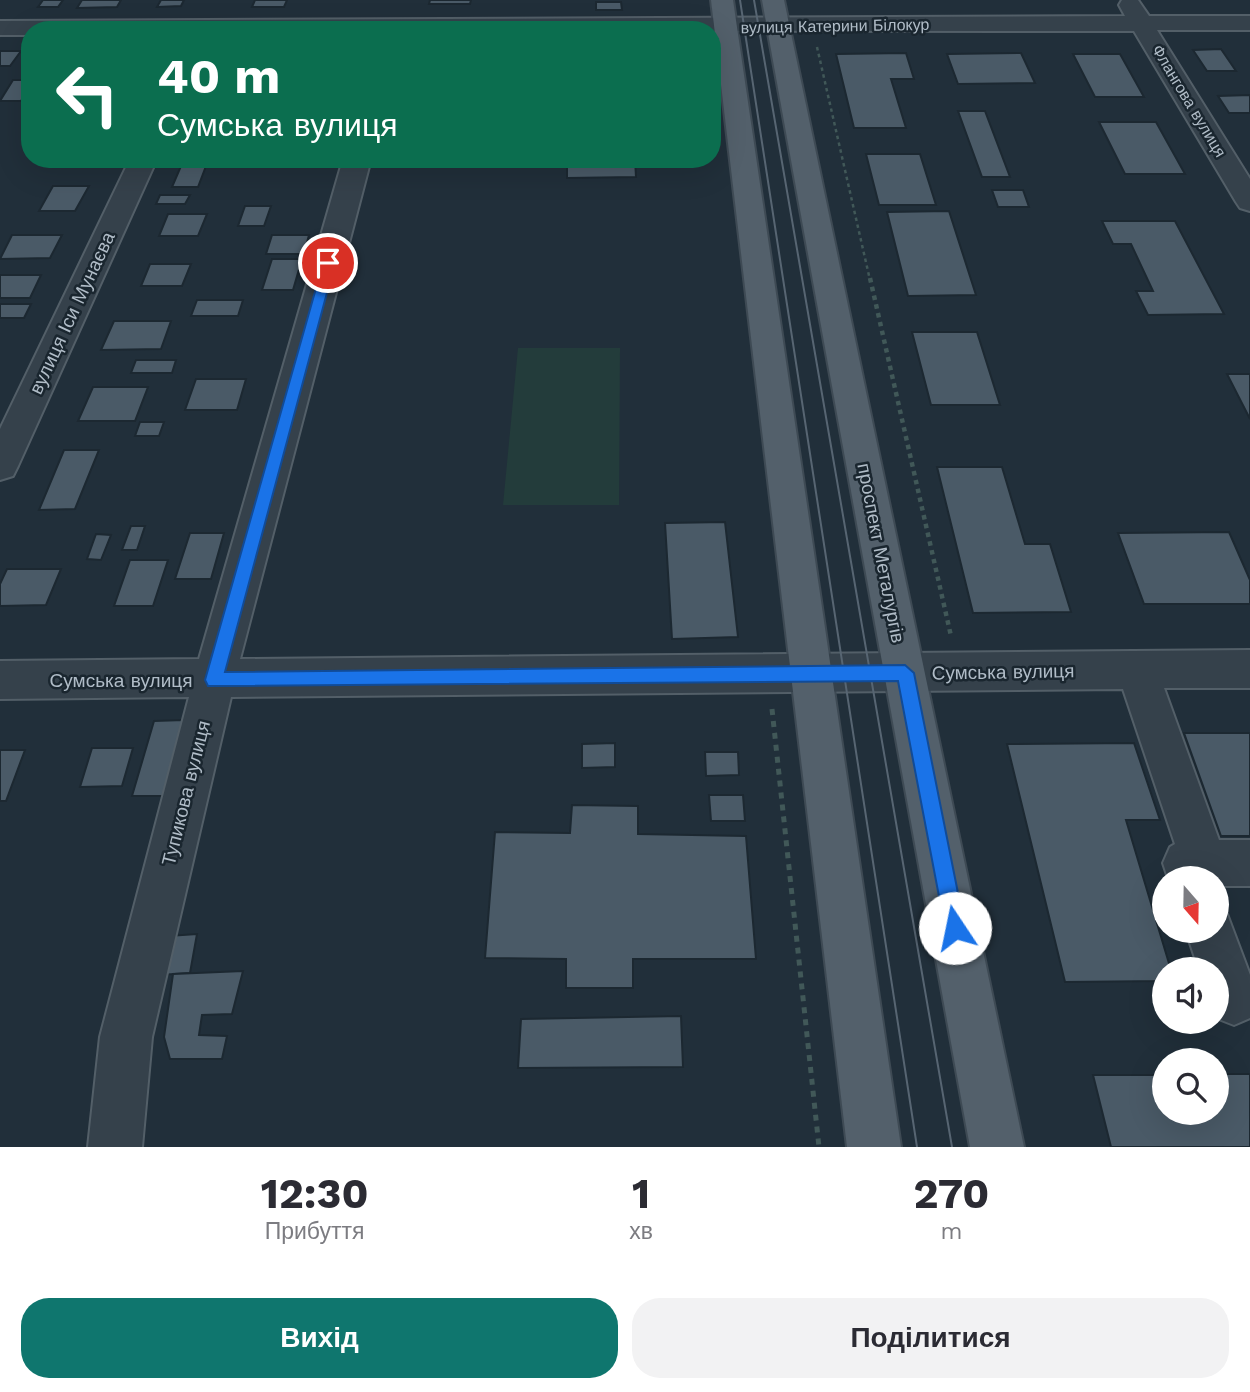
<!DOCTYPE html>
<html lang="uk">
<head>
<meta charset="utf-8">
<style>
	body { margin:0; font-family:"Work Sans",sans-serif; background:#f2f2f3; color:#2b2b33; height:100vh; display:flex; flex-direction:column; font-size:26px; white-space:nowrap }
	* { box-sizing:border-box; margin:0 }
	p { font-size:23px; color:#7c7c81 }
	.icon { flex:none; width:38px; height:38px; fill:none; stroke:currentColor; stroke-width:2; stroke-linecap:round; stroke-linejoin:round }
	.map { position:relative; height:1147px; overflow:hidden }
	.drawer { display:flex; flex-direction:column; background:#fff; flex:1 }
	.drawer>* { flex:none }
	.banner { position:absolute; left:21px; top:21px; width:700px; height:147px; border-radius:28px; box-shadow:0 7px 28px #0002; background:#0b6e4f; color:#fff; overflow:hidden }
	.needle { width:46px; rotate:160deg }
	.fabs { position:absolute; left:1152px; top:866px; display:grid; gap:14px }
	.fabs a { display:grid; place-items:center; width:77px; height:77px; border-radius:50%; background:#fff; box-shadow:0 7px 28px #0002; font-size:35px }
	.pin { position:absolute; display:grid; place-items:center; width:60px; height:60px; color:#fff; margin:-30px; border:4px solid #fff; border-radius:50%; box-shadow:0 2px 7px #0007 }
	.me { position:absolute; width:77px; margin:-38px; rotate:349deg; stroke-linejoin:round; filter:drop-shadow(0 0 5px #0008) }
	.turn { display:flex; align-items:center; gap:24px; height:147px; padding:0 21px; font-size:32px }
	.turn .icon { width:91px; height:91px; stroke-width:2.5 }
	.turn b { display:block; font-size:49px; line-height:60px }
	.eta { display:flex; justify-content:space-evenly; align-items:center; height:119px; text-align:center }
	.eta b { font-size:42px; font-weight:700; line-height:49px }
	.primary-button { display:flex; gap:14px; margin-top:auto; padding:14px 21px }
	.primary-button a { flex:1; height:80px; border-radius:28px; background:#0f766e; color:#fff; font-size:28px; font-weight:700; line-height:80px; text-align:center }
	.primary-button a+a { background:#f2f2f3; color:#2b2b33 }
	.map>svg:first-child { display:block }
</style>
</head>
<body>
<div class="map">
<svg width="1250" height="1147" viewBox="0 0 1250 1147">
	<rect width="100%" height="100%" fill="#212f3a"/>
	<polygon fill="#233c3b" points="518,348 620,348 619,505 503,505"/>
	<g fill="#4a5a67" stroke="#1c2831" stroke-width="2">
		<polygon points="43,0 63,0 58,7 38,7"/>
		<polygon points="82,0 121,0 117,7 77,8"/>
		<polygon points="161,0 184,0 181,6 157,7"/>
		<polygon points="255,0 287,0 284,7 252,7"/>
		<polygon points="430,0 471,0 470,4 429,4"/>
		<polygon points="596,2 621,2 622,10 596,10"/>
		<polygon points="1221,49 1236,71 1207,71 1193,50"/>
		<polygon points="0,51 21,51 10,66 0,66"/>
		<polygon points="906,53 914,79 891,79 906,128 854,128 836,54"/>
		<polygon points="1021,53 1035,83 958,84 947,54"/>
		<polygon points="1073,54 1120,54 1144,97 1095,97"/>
		<polygon points="13,80 30,80 30,86 21,101 0,101"/>
		<polygon points="1250,95 1250,113 1229,113 1218,96"/>
		<polygon points="958,111 985,111 1010,177 982,177"/>
		<polygon points="1099,122 1156,122 1185,174 1125,174"/>
		<polygon points="866,154 920,154 936,205 879,205"/>
		<polygon points="567,159 635,159 636,177 567,178"/>
		<polygon points="181,166 206,166 198,187 172,187"/>
		<polygon points="53,186 89,186 75,211 39,211"/>
		<polygon points="992,190 1023,190 1029,207 998,207"/>
		<polygon points="160,195 190,195 185,204 156,204"/>
		<polygon points="245,206 271,206 264,226 238,226"/>
		<polygon points="949,211 976,295 908,296 887,212"/>
		<polygon points="168,214 207,214 198,236 159,236"/>
		<polygon points="1102,221 1175,221 1224,314 1148,315 1136,291 1153,291 1131,244 1113,244"/>
		<polygon points="12,235 62,235 50,258 0,259"/>
		<polygon points="272,235 309,235 304,254 266,254"/>
		<polygon points="272,259 302,259 293,290 262,290"/>
		<polygon points="150,264 191,264 182,286 141,286"/>
		<polygon points="0,275 41,275 30,298 0,298"/>
		<polygon points="197,300 243,300 238,316 191,316"/>
		<polygon points="0,304 31,304 24,318 0,318"/>
		<polygon points="114,321 171,321 161,349 101,350"/>
		<polygon points="912,332 977,332 1000,405 931,405"/>
		<polygon points="136,360 176,360 172,373 131,373"/>
		<polygon points="1227,374 1250,374 1250,419"/>
		<polygon points="196,379 246,379 237,410 185,410"/>
		<polygon points="93,387 148,387 135,421 78,421"/>
		<polygon points="140,422 164,422 159,436 135,436"/>
		<polygon points="64,450 99,450 75,509 39,510"/>
		<polygon points="937,467 1002,467 1025,544 1050,544 1071,612 973,613"/>
		<polygon points="725,522 738,637 672,639 665,523"/>
		<polygon points="131,526 145,526 137,550 122,550"/>
		<polygon points="1229,532 1250,580 1250,604 1144,604 1118,533"/>
		<polygon points="190,533 224,533 211,579 175,579"/>
		<polygon points="96,534 111,535 101,560 87,559"/>
		<polygon points="130,560 168,560 153,606 114,606"/>
		<polygon points="7,569 61,569 46,605 0,606 0,584"/>
		<polygon points="184,720 164,796 132,796 154,721"/>
		<polygon points="1184,733 1250,733 1250,836 1221,836"/>
		<polygon points="615,743 615,767 582,768 582,744"/>
		<polygon points="1134,743 1160,820 1126,820 1171,970 1164,970 1164,981 1065,982 1007,744"/>
		<polygon points="92,748 133,748 122,786 80,787"/>
		<polygon points="0,750 25,750 6,801 0,801"/>
		<polygon points="705,752 738,752 739,775 706,776"/>
		<polygon points="709,795 743,795 745,821 711,821"/>
		<polygon points="572,805 638,806 638,834 746,836 756,959 633,959 633,988 566,988 566,959 485,958 495,832 570,833"/>
		<polygon points="197,934 190,973 159,975 168,936"/>
		<polygon points="243,971 232,1014 202,1015 199,1035 227,1036 222,1059 170,1059 164,1037 173,974"/>
		<polygon points="681,1016 683,1067 518,1068 521,1019"/>
		<polygon points="1216,1074 1250,1074 1250,1147 1111,1147 1093,1075 1164,1075 1164,1113 1216,1113"/>
	</g>
	<g fill="none" stroke-linecap="round" stroke-linejoin="round">
		<g stroke="#535f68" stroke-width="4">
			<g id="minor">
				<polygon points="1122,0 1138,0 1149,16 1250,16 1250,30 1157,30 1250,179 1250,211 1240,208 1236,202 1134,31 30,30 30,35 0,35 0,21 1125,16 1119,5"/>
				<polygon points="130,159 157,159 18,466 13,476 0,480 0,429"/>
				<polygon points="343,159 371,159 240,659 1250,650 1250,688 1164,688 1219,840 1250,840 1250,886 1216,886 1216,878 1168,878 1163,863 1170,847 1175,844 1123,689 231,697 152,1037 142,1147 88,1147 100,1037 189,697 0,699 0,661 199,659"/>
				<polygon points="1216,909 1227,914 1250,975 1250,1018 1234,1025 1216,1018 1216,970 1199,970 1186,931 1216,931"/>
			</g>
		</g>
		<g stroke="#3e4a54" stroke-width="4">
			<g id="major">
				<polygon points="711,0 733,0 901,1147 847,1147"/>
				<polygon points="762,0 784,0 1024,1147 970,1147"/>
			</g>
		</g>
		<polyline stroke="#415858" stroke-width="2.5" stroke-dasharray="3.5 3.5" stroke-linecap="butt" points="817,47 870,280"/>
		<polyline stroke="#415858" stroke-width="4.5" stroke-dasharray="4.5 4.5" stroke-linecap="butt" points="870,278 951,636"/>
		<polyline stroke="#415858" stroke-width="5" stroke-dasharray="6 6" stroke-linecap="butt" points="772,709 819,1147"/>
		<use href="#minor" fill="#35414b" fill-rule="evenodd"/>
		<use href="#major" fill="#53606b" fill-rule="evenodd"/>
		<g stroke="#576572" stroke-width="2">
			<polyline points="740,0 917,1147"/>
			<polyline points="754,0 952,1147"/>
		</g>
	</g>
	<polygon fill="#1a73e8" stroke="#114b97" stroke-width="2" points="324,260 335,263 225,672 905,665 914,673 965,928 962,935 955,937 948,935 945,928 898,681 208,686 205,680"/>
	<g text-anchor="middle" dominant-baseline="central" stroke-width="5" stroke-linejoin="round" paint-order="stroke">
		<g font-size="16" fill="#b0bcc7" stroke="#1a262f">
			<text transform="translate(835 26) rotate(-1)">вулиця Катерини Білокур</text>
			<text transform="translate(1189 101) rotate(59)">Флангова вулиця</text>
		</g>
		<g font-size="19" fill="#b0bcc7" stroke="#1a262f">
			<text transform="translate(72 313) rotate(-65)">вулиця Іси Мунаєва</text>
			<text transform="translate(881 553) rotate(79)">проспект Металургів</text>
			<text transform="translate(1003 672) rotate(-1)">Сумська вулиця</text>
			<text x="121" y="680">Сумська вулиця</text>
			<text transform="translate(186 793) rotate(-76)">Тупикова вулиця</text>
		</g>
	</g>
</svg>
<div class="fabs">
<a><svg class="needle" viewBox="-14 -14 28 28"><path d="M0-13l5 13h-10z" fill="#e53935"/><path d="M0 13l5-13h-10z" fill="#7c7c81"/></svg></a>
<a><svg class="icon" aria-label="sound" viewBox="0 0 24 24"><path d="M4 9h4l5-4v14l-5-4H4zM17 9q2 3 0 6"/></svg></a>
<a><svg class="icon" aria-label="search" viewBox="0 0 24 24"><circle cx="10" cy="10" r="6"/><path d="M15 15l6 6"/></svg></a>
</div>
<div class="pin" style="left:328px;top:263px;background:#d93025"><svg class="icon" aria-label="arrive" viewBox="0 0 24 24"><path d="M6 21V4h12l-3 4 3 4H6"/></svg></div>
<svg class="me" style="left:955px;top:928px" viewBox="-20 -20 40 40"><circle r="19" fill="#fff"/><path d="M0-13L10 11 0 6-10 11z" fill="#1a73e8"/></svg>
<div class="banner">
<div class="turn"><svg class="icon" aria-label="left" viewBox="0 0 24 24"><path d="M17 20v-9H6M10 6l-5 5 5 5"/></svg><div><b>40 m</b>Сумська вулиця</div></div>
</div>
</div>
<section class="drawer">
<div class="eta">
<div><b>12:30</b><p>Прибуття</p></div>
<div><b>1</b><p>хв</p></div>
<div><b>270</b><p>m</p></div>
</div>
<div class="primary-button"><a>Вихід</a><a>Поділитися</a></div>
</section>
</body>
</html>
